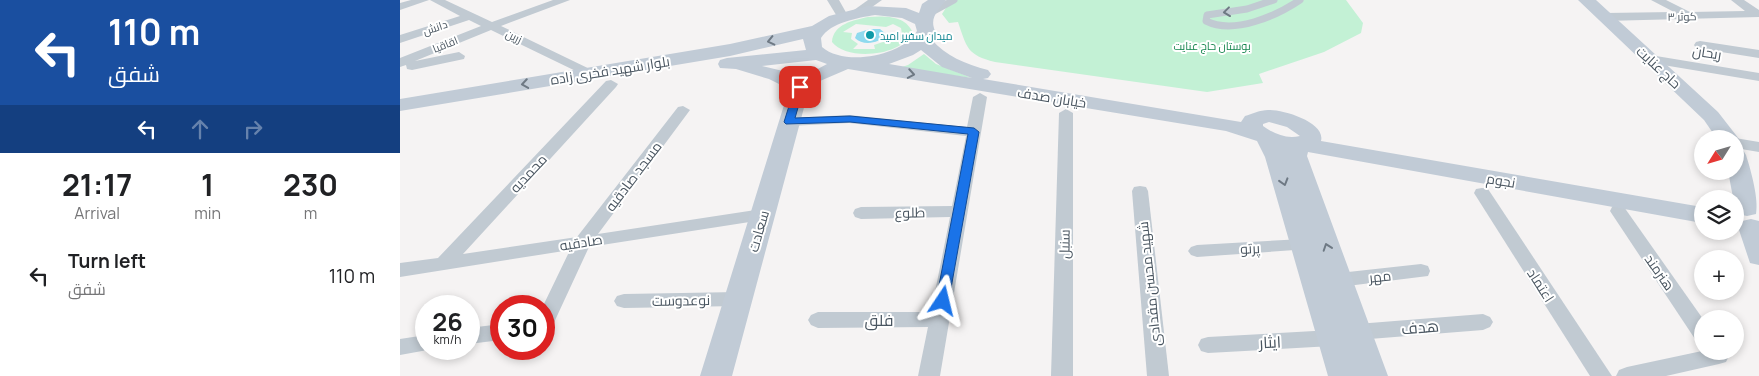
<!DOCTYPE html>
<html lang="en">
<head>
<meta charset="utf-8">
<style>
	body { margin:0; font-family:Manrope,Cairo,sans-serif; background:#f2f2f2; color:#202124; height:100vh; display:flex; flex-direction:column; font-size:19px; white-space:nowrap }
	* { box-sizing:border-box; margin:0 }
	p { font-size:16px; color:#757577 }
	.icon { flex:none; width:28px; height:28px; fill:none; stroke:currentColor; stroke-width:2; stroke-linecap:round; stroke-linejoin:round }
	.map { position:relative; flex:1; overflow:hidden }
	.details { display:flex; flex-direction:column; background:#fff; width:400px }
	.details>* { flex:none }
	.top-card { background:#1a4fa0; color:#fff; overflow:hidden }
	.needle { width:32px; rotate:233deg }
	.fabs { position:absolute; left:1294px; top:130px; display:grid; gap:10px }
	.fabs a { display:grid; place-items:center; width:50px; height:50px; border-radius:50%; background:#fff; box-shadow:0 2px 8px #0003; font-size:25px }
	.speed { position:absolute; left:15px; top:295px; display:flex; gap:10px; font-size:25px; font-weight:700; text-align:center }
	.speed>* { display:grid; place-content:center; width:65px; height:65px; border-radius:50%; background:#fff; box-shadow:0 2px 8px #0003; line-height:1 }
	.speed small { font-size:12px; font-weight:400 }
	.speed .limit { border:8px solid #d22; background:#fff; color:#111 }
	.pin { position:absolute; display:grid; place-items:center; width:42px; height:42px; color:#fff; margin:-21px; border-radius:10px; box-shadow:0 2px 8px #0006 }
	.me { position:absolute; width:55px; margin:-28px; rotate:10deg; stroke-linejoin:round; filter:drop-shadow(0 0 4px #0008) }
	.turn { display:flex; align-items:center; gap:18px; height:105px; padding:0 25px; font-size:22px }
	.turn .icon { width:65px; height:65px; stroke-width:2.5 }
	.turn b { display:block; font-size:35px; line-height:42px }
	.lanes { display:flex; align-items:center; height:48px; padding:0 25px; background:#0003; justify-content:center; gap:25px; direction:ltr }
	.lanes .off { opacity:.35 }
	.eta { display:flex; justify-content:space-evenly; align-items:center; height:85px; text-align:center }
	.eta b { font-size:30px; font-weight:700; line-height:35px }
	ul { padding:0; list-style:none }
	li { display:flex; align-items:center; gap:15px; height:75px; padding:0 25px }
	li div { flex:1 }
	li b { display:block; font-size:19px }
	li em { font-style:normal }
	main { display:flex; flex:1; min-height:0 }
	.map>svg:first-child { display:block }
</style>
</head>
<body>
<main>
<section class="details">
<div class="top-card">
<div class="turn"><svg class="icon" aria-label="left" viewBox="0 0 24 24"><path d="M17 20v-9H6M10 6l-5 5 5 5"/></svg><div><b>110 m</b>شفق</div></div>
<div class="lanes"><svg class="icon" aria-label="left" viewBox="0 0 24 24"><path d="M17 20v-9H6M10 6l-5 5 5 5"/></svg><svg class="icon off" aria-label="ahead" viewBox="0 0 24 24"><path d="M12 20V5M6 11l6-6 6 6"/></svg><svg class="icon off" aria-label="right" viewBox="0 0 24 24"><path d="M7 20v-9h11M14 6l5 5-5 5"/></svg></div>
</div>
<div class="eta">
<div><b>21:17</b><p>Arrival</p></div>
<div><b>1</b><p>min</p></div>
<div><b>230</b><p>m</p></div>
</div>
<ul>
<li><svg class="icon" aria-label="left" viewBox="0 0 24 24"><path d="M17 20v-9H6M10 6l-5 5 5 5"/></svg><div><b>Turn left</b><p>شفق</p></div><em>110 m</em></li>
</ul>
</section>
<div class="map">
<svg width="1359" height="376" viewBox="0 0 1359 376">
	<rect width="100%" height="100%" fill="#f5f3f3"/>
	<g fill="#c3f1d5" fill-rule="evenodd">
		<path d="M551 0H946L963 23 961 33 924 52 859 74 863 83 807 92 595 62C567 55 567 48 558 22L549 23 542 14Z"/>
		<path d="M468 17C484 16 504 15 512 31 505 56 447 62 432 42 433 24 454 20 468 17ZM456 24 486 27 493 24 501 28 502 34 492 35 486 41 474 45 475 49H453L458 44 451 39 452 33 443 32Z"/>
		<polygon points="524,54 536,64 572,78 499,68 508,65"/>
	</g>
	<path fill="#90daee" d="M470 29H480L486 34C479 44 463 46 455 38L457 33Z"/>
	<g fill="none" stroke-linecap="round" stroke-linejoin="round">
		<g stroke="#c1cad2" stroke-width="7">
			<path d="M874 0 847 9 807 15 806 21C834 35 876 16 900 0"/>
			<polyline points="532,12 554,0"/>
		</g>
		<g fill="#c1cad2" fill-rule="evenodd">
			<polygon points="11,0 29,0 0,10 0,3"/>
			<polygon points="30,0 45,0 92,22 153,0 170,0 101,26 198,73 191,77 186,76 91,30 15,61 59,52 65,56 64,59 12,70 7,69 6,65 0,67 0,58 81,26 69,20 0,43 0,35 60,16"/>
			<polygon points="427,0 439,0 448,16 446,18 438,18"/>
			<polygon points="468,0 482,0 462,14 454,14 454,10"/>
			<polygon points="1251,0 1266,0 1290,12 1345,11 1331,0 1344,0 1359,10 1359,17 1205,21 1199,17 1205,13 1274,12"/>
			<polygon points="1300,41 1359,50 1359,58 1296,48 1294,45 1296,42"/>
			<polygon points="1250,55 1359,73 1359,81 1245,62 1244,59 1245,56"/>
			<polygon points="211,80 218,84 216,87 63,254 177,237 278,107 283,106 290,110 198,234 362,209 368,211 370,215 368,219 189,247 151,329 144,332 143,306 170,250 0,277 0,263 38,258 206,81"/>
			<polygon points="580,93 587,97 540,376 518,376 528,327 418,328 411,325 408,320 411,315 418,312 531,312 550,217 461,219 455,217 453,213 455,209 461,207 552,206 566,136 449,123 389,126 382,122 389,118 449,115 567,127 573,97"/>
			<polygon points="666,109 673,113 673,376 651,376 659,113"/>
			<polygon points="1335,138 1359,142 1359,152 1335,148"/>
			<polygon points="740,186 746,187 748,191 769,376 747,376 732,191 734,187"/>
			<polygon points="1082,188 1088,189 1212,376 1190,376 1074,193 1076,189"/>
			<polygon points="1218,205 1224,207 1303,319 1302,341 1295,339 1210,211 1212,207"/>
			<polygon points="903,239 909,241 912,245 909,249 797,257 791,255 788,251 791,247 797,245"/>
			<polygon points="1021,264 1028,266 1030,271 1028,276 939,287 932,285 930,280 932,275 939,273"/>
			<polygon points="338,292 345,294 348,299 345,304 338,306 224,308 217,306 214,301 217,296 224,294"/>
			<polygon points="1083,314 1090,317 1093,322 1090,327 1083,330 957,340 950,338 947,332 950,326 957,324"/>
			<polygon points="101,324 101,340 69,344 69,328"/>
			<polygon points="932,330 939,332 942,338 939,344 932,346 808,353 801,351 798,345 801,339 808,337"/>
			<polygon points="26,335 26,349 33,349 0,355 0,339"/>
			<polygon points="1302,351 1327,351 1329,356 1326,362 1319,364 1266,376 1216,376 1219,370 1227,367"/>
		</g>
		<g fill="#c1cbd6" fill-rule="evenodd">
			<path d="M528 0H546C539 10 529 17 535 31L531 39C546 56 565 64 588 70L591 74 588 78 583 79 841 122 845 116C852 114 860 110 868 110 882 109 926 122 921 141L1302 207V223L908 152 907 156 988 376H928L865 157 857 141 826 131 448 69 420 81 409 89 332 376H300L389 89 369 79 336 69 320 68 318 64 320 60 327 58 406 50 403 39 330 56 0 111V99L330 44 412 26 429 16 468 6 506 8 519 13 522 4ZM475 15 502 18 515 24 517 31C502 56 445 67 422 47L421 38C431 22 458 18 475 15ZM521 50 542 67 572 78 489 64 513 55ZM416 60 427 64 399 79 383 71 362 66ZM869 122 887 127 900 136C886 139 874 134 863 126V124Z"/>
			<polygon points="1178,0 1196,0 1318,112 1339,139 1336,144 1335,139 1317,139 1304,120"/>
			<path d="M1335 148 1343 150 1346 155C1351 171 1359 199 1356 214L1347 216 1338 214 1335 208 1328 171H1335Z"/>
			<polygon points="1351,219 1359,221 1359,265 1350,263 1338,227 1342,221"/>
		</g>
	</g>
	<defs><path id="oneway-chevron" d="M-2-3.5L2.5 0L-2 3.5" fill="none" stroke-width="1.6" stroke-linecap="round" stroke-linejoin="round" transform="scale(1.25)"/></defs>
	<use stroke="#6e7983" href="#oneway-chevron" transform="translate(827 12) rotate(173)"/>
	<g stroke="#6e7984">
		<use href="#oneway-chevron" transform="translate(371 41) rotate(167)"/>
		<use href="#oneway-chevron" transform="translate(511 74) rotate(10)"/>
		<use href="#oneway-chevron" transform="translate(125 84) rotate(171)"/>
		<use href="#oneway-chevron" transform="translate(884 182) rotate(73)"/>
		<use href="#oneway-chevron" transform="translate(927 247) rotate(-109)"/>
	</g>
	<polygon fill="#1a73e8" stroke="#114b97" points="400,84 404,87 395,118 450,116 574,128 579,132 548,305 538,305 536,301 568,134 450,122 386,124 384,122 395,87"/>
	<circle fill="#0f9aa8" stroke="#fff" stroke-width="2" cx="470" cy="35" r="5"/>
	<g text-anchor="middle" dominant-baseline="central" stroke-width="4" stroke-linejoin="round" paint-order="stroke">
		<g font-size="11" fill="#4a5661" stroke="#fff">
			<text transform="translate(1282 16) rotate(-1)">کوثر ۳</text>
			<text transform="translate(35 27) rotate(-18)">دانش</text>
			<text transform="translate(114 36) rotate(25)">زرین</text>
			<text transform="translate(45 44) rotate(-22)">اقاقیا</text>
		</g>
		<g font-size="11" fill="#0d838f" stroke="#fff" text-anchor="start">
			<text x="480" y="35">میدان سفیر امید</text>
		</g>
		<g font-size="11" fill="#17864f" stroke="#fff">
			<text x="812" y="45">بوستان حاج عنایت</text>
		</g>
		<g font-size="14" fill="#4a5661" stroke="#fff">
			<text transform="translate(1307 52) rotate(9)">ریحان</text>
			<text transform="translate(1259 67) rotate(43)">حاج عنایت</text>
			<text transform="translate(210 70) rotate(-9)">بلوار شهید فخری زاده</text>
			<text transform="translate(652 97) rotate(9)">خیابان صدف</text>
			<text transform="translate(128 173) rotate(-47)">محمدیه</text>
			<text transform="translate(233 176) rotate(-53)">مسجد صادقیه</text>
			<text transform="translate(1101 180) rotate(10)">نجوم</text>
			<text transform="translate(510 212) rotate(-1)">طلوع</text>
			<text transform="translate(358 231) rotate(-74)">سعادت</text>
			<text transform="translate(181 242) rotate(-9)">صادقیه</text>
			<text transform="translate(664 244) rotate(-89)">سنبل</text>
			<text transform="translate(850 248) rotate(-3)">پرتو</text>
			<text transform="translate(1260 272) rotate(55)">هنرمند</text>
			<text transform="translate(980 276) rotate(-6)">مهر</text>
			<text transform="translate(749 284) rotate(-96)">شهید محسن مقدادی</text>
			<text transform="translate(1141 285) rotate(57)">اعتماد</text>
			<text transform="translate(281 300) rotate(-1)">نوعدوست</text>
		</g>
		<g font-size="16" fill="#4a5661" stroke="#fff">
			<text x="479" y="320">فلق</text>
			<text transform="translate(1020 327) rotate(-5)">هدف</text>
			<text transform="translate(870 342) rotate(-3)">ایثار</text>
		</g>
	</g>
</svg>
<div class="fabs">
<a><svg class="needle" viewBox="-14 -14 28 28"><path d="M0-13l5 13h-10z" fill="#e53935"/><path d="M0 13l5-13h-10z" fill="#757577"/></svg></a>
<a><svg class="icon" aria-label="layers" viewBox="0 0 24 24"><path d="M12 4l9 5-9 5-9-5zM3 14l9 5 9-5"/></svg></a>
<a>+</a>
<a>−</a>
</div>
<div class="speed"><div>26<small>km/h</small></div><div class="limit">30</div></div>
<div class="pin" style="left:400px;top:87px;background:#d93025"><svg class="icon" aria-label="arrive" viewBox="0 0 24 24"><path d="M6 21V4h12l-3 4 3 4H6"/></svg></div>
<svg class="me" style="left:543px;top:301px" viewBox="-20 -20 40 40"><path d="M0-17L14 15 0 8-14 15z" fill="#1a73e8" stroke="#fff" stroke-width="4"/></svg>
</div>
</main>
</body>
</html>
